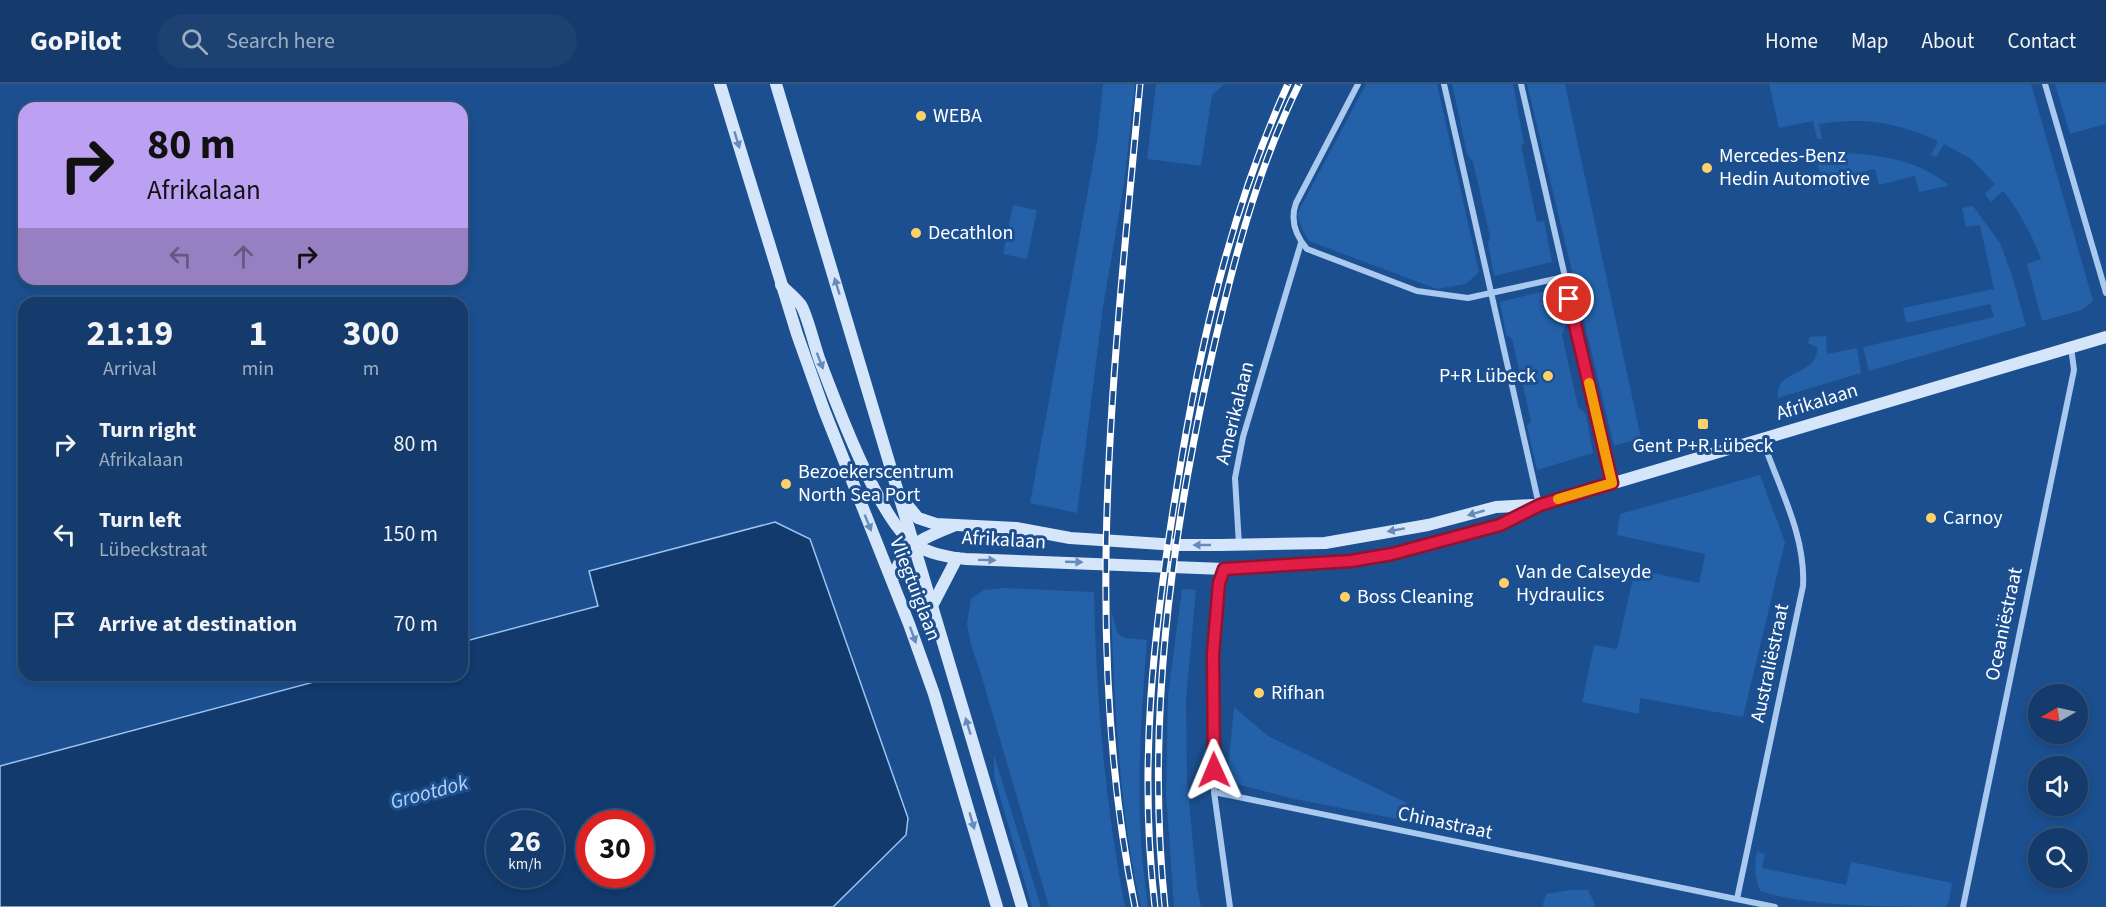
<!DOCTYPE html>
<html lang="en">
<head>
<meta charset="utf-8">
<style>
	body { margin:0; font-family:"Source Sans 3",sans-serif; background:#1d4271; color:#f1f3f6; height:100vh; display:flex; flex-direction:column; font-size:22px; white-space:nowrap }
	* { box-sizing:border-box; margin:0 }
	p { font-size:20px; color:#9dadc1 }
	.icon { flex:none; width:33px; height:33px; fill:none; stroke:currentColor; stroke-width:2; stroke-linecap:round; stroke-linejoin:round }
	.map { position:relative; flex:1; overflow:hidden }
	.drawer { position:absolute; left:18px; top:213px; width:450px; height:384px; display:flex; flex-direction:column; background:#143b6b; border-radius:18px; box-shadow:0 3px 9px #0003,0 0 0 2px #33557e }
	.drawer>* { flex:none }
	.top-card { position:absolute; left:18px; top:18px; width:450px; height:183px; border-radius:18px; box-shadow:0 3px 9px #0003,0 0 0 2px #33557e; background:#bca0f2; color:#111; overflow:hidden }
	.needle { width:39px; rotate:261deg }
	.fabs { position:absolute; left:2028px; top:600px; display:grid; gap:12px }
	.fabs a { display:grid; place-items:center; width:60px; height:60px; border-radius:50%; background:#143b6b; box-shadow:0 3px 9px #0003,0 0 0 2px #33557e; font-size:30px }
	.speed { position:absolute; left:486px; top:726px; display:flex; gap:12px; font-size:30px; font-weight:700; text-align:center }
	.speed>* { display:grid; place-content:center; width:78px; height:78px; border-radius:50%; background:#143b6b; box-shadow:0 3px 9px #0003,0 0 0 2px #33557e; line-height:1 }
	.speed small { font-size:15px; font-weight:400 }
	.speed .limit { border:9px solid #d22; background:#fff; color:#111 }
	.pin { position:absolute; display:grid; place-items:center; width:51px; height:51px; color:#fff; margin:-26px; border:3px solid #fff; border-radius:50%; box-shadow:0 2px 6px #0007 }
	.me { position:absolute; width:66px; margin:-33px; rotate:359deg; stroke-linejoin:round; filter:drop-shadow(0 0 4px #0008) }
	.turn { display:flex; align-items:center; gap:21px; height:126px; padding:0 30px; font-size:27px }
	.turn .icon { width:78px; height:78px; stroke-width:2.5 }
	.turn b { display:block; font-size:42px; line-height:51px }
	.lanes { display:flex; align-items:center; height:57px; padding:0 30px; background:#0003; justify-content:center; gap:30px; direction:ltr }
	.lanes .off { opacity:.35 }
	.eta { display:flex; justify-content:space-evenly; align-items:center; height:102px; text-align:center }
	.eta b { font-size:36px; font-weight:700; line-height:42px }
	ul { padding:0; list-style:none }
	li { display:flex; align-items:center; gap:18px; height:90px; padding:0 30px }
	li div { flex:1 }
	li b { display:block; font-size:22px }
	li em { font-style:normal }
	header { display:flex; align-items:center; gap:36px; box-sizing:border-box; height:84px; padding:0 30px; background:#143b6b; border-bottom:2px solid #33557e }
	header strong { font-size:28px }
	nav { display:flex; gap:33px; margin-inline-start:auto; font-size:21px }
	.search { width:420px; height:54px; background:#1d4271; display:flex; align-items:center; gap:15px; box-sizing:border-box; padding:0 21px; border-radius:33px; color:#9dadc1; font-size:22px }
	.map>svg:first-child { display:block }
</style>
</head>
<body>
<header>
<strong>GoPilot</strong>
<div class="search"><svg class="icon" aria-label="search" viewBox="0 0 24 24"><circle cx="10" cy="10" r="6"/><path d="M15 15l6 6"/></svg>Search here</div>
<nav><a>Home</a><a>Map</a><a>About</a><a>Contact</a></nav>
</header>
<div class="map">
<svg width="2106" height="823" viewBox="0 0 2106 823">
	<rect width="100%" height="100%" fill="#1b4f8f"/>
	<g fill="#2461a8">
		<polygon points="1103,0 1135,0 1124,100 1103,223 1077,429 1030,419 1097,58"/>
		<polygon points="1156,0 1224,0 1212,11 1201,82 1147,75"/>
		<polygon points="1366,0 1437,0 1479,188 1466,200 1437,205 1309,157 1302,145 1297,130"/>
		<polygon points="1452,0 1513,0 1524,60 1521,61 1537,138 1544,137 1552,178 1494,192 1488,160 1490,153 1473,78 1467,70"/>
		<polygon points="1527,0 1565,0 1641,354 1614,362"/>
		<path d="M1769 0H2031L2093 217 2082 226 2042 237 2027 180 2041 175C2032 150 2019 127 2003 107L1991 118 1985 110 1995 100 1971 75 1944 60 1936 73 1931 71 1938 57C1897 38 1863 33 1819 40L1822 55H1817L1813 37 1779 44Z"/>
		<polygon points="2055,0 2106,0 2106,40 2070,50"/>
		<path d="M1836 69C1879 70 1912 74 1948 100L1947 102 1919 108 1915 92 1879 101 1875 85 1848 91 1850 100 1824 106 1816 72Z"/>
		<polygon points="1013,121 1037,126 1027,175 1003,170"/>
		<polygon points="1973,122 2000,159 2012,191 2026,242 1869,287 1863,263 1994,233 1990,220 1906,239 1903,224 1994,205 1980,141 1966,143 1962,124"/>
		<polygon points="1557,204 1566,241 1562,251 1578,323 1586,330 1593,369 1537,386 1527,342 1531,337 1512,255 1506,251 1500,218"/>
		<path d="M1826 252 1827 270 1857 264 1861 289 1778 314C1775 290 1801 292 1813 277 1816 274 1817 268 1818 264L1808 259 1810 253Z"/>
		<polygon points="1760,391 1785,458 1743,633 1640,614 1639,630 1582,618 1594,561 1617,565 1635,485 1699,499 1705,470 1617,451 1620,430"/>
		<path d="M1004 504 1094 508C1096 614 1105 719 1125 823H1049L980 587 971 561 967 540 971 515 984 506Z"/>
		<polygon points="1182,505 1196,506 1186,616 1187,695 1197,804 1201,823 1174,823 1166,710 1168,611"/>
		<path d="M1111 527 1118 550 1125 554 1147 556C1142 621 1137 688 1141 754 1142 777 1145 800 1148 823H1141C1119 726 1115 626 1111 527Z"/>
		<polygon points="1234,623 1268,652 1407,719 1402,736 1290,714 1229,698 1228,685"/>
		<polygon points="994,671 1041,823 1032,823 994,692"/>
		<path d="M1757 768 1765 770 1762 784 1846 801 1851 778 1952 799 1949 817 1946 823C1894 823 1806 823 1760 807 1755 793 1754 783 1757 768Z"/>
		<polygon points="1570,806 1588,806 1596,823 1542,823 1546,810"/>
	</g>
	<path fill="#123a6d" stroke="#9cc4f0" stroke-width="1.5" fill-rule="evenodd" d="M775 438 810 455 908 734 906 751 833 823H0V682L340 591H462V558L598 522 589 487ZM500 740H550V790H500ZM590 740H640V790H590Z"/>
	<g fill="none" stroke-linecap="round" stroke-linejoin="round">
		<g stroke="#a9c9ee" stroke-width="6">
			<path d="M1358 0 1296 119C1290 136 1295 151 1307 165L1417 207 1468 214 1564 193"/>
			<polyline points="1444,0 1539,421"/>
			<polyline points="1521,0 1612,399"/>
			<polyline points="2045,0 2106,209"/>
			<polyline points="1239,461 1235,394 1243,353 1301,159"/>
			<polyline points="1224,485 1219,499 1213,570 1214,708 1230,823"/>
			<polyline points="1214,708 1775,823"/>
			<path d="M1737 815 1803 502C1806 451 1778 402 1762 354"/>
			<polyline points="1963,823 2074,286 2071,263"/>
		</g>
		<g stroke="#d6e6fa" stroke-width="12">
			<polyline points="720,0 797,250 824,326 909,540 934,610 997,823"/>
			<polyline points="776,0 1022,823"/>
			<path d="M781 201C787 207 796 214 801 221 807 230 815 264 820 277 836 319 879 436 914 460 927 469 950 474 966 475L1224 485 1351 477 1392 469 1500 441 1540 421 1560 415 2106 253"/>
			<polyline points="904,417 918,434 936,440 1016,444 1070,454 1177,461 1220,461 1325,459 1428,441 1496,423 1533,421"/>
			<path d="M892 496C905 459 918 457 953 442"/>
			<polyline points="932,522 957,474"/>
		</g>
		<g stroke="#fff" stroke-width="7">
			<g id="rail">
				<path d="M1135 823C1080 552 1115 273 1140 0"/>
				<path d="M1155 823C1138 681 1154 542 1177 402 1199 265 1230 127 1288 0"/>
				<path d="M1165 823C1146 642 1170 461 1209 284 1231 186 1255 90 1299 0"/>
			</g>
		</g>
		<use href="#rail" stroke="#1b4f8f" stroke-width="4.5" stroke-dasharray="14" stroke-linecap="butt"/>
	</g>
	<defs><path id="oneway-solid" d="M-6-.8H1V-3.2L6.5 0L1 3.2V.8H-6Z" transform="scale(1.5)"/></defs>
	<g fill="#668bba">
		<use href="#oneway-solid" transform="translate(737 56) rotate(73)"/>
		<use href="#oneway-solid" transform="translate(837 202) rotate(-107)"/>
		<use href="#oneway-solid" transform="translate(820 277) rotate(69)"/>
		<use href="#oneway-solid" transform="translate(1476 429) rotate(164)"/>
		<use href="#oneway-solid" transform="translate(868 439) rotate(68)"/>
		<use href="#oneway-solid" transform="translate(1396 446) rotate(170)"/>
		<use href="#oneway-solid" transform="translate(1202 461) rotate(-180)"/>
		<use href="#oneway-solid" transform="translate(987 476) rotate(1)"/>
		<use href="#oneway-solid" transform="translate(1074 478) rotate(2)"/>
		<use href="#oneway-solid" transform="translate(913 551) rotate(70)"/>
		<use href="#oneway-solid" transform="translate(968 642) rotate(-107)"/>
		<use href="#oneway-solid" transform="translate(972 737) rotate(74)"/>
	</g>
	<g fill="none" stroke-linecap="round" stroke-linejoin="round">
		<g stroke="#92132f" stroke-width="15">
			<polyline id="route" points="1214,686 1213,570 1219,499 1224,485 1351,477 1392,470 1500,441 1540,421 1612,399 1569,215"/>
		</g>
		<use href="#route" stroke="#e11d48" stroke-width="10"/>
		<polyline stroke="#f59e0b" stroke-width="10" points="1558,415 1612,399 1589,299"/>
	</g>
	<g fill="#ffd166" stroke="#1b4f8f" stroke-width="2">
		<circle cx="921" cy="32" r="6"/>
		<circle cx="1707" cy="84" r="6"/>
		<circle cx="916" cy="149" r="6"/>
		<circle cx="1548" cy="292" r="6"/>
		<rect x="1697" y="334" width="12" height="12" rx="3"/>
		<circle cx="786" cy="400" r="6"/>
		<circle cx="1931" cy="434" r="6"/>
		<circle cx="1504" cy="499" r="6"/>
		<circle cx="1345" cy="513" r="6"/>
		<circle cx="1259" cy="609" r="6"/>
	</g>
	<g text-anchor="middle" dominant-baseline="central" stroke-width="6" stroke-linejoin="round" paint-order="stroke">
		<g font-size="20" fill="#fff" stroke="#1b4f8f" text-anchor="start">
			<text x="933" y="32">WEBA</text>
			<text x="1719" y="72">Mercedes-Benz<tspan x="1719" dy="23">Hedin Automotive</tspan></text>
			<text x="928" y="149">Decathlon</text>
			<text x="1536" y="292" text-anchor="end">P+R Lübeck</text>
			<text x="1703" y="362" text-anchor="middle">Gent P+R Lübeck</text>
			<text x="798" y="388">Bezoekerscentrum<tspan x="798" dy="23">North Sea Port</tspan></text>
			<text x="1943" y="434">Carnoy</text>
			<text x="1516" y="488">Van de Calseyde<tspan x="1516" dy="23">Hydraulics</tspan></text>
			<text x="1357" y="513">Boss Cleaning</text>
			<text x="1271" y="609">Rifhan</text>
		</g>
		<g font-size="20" fill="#fff" stroke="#1b4f8f">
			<text transform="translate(1817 318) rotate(-17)">Afrikalaan</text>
			<text transform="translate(1235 329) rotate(-76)">Amerikalaan</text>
			<text transform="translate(1004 456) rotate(3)">Afrikalaan</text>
			<text transform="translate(915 505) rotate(69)">Vliegtuiglaan</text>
			<text transform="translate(2004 540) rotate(-78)">Oceaniëstraat</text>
			<text transform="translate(1770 579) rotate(-78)">Australiëstraat</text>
			<text transform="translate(1445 739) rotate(12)">Chinastraat</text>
		</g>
		<g font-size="21" font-style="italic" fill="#b5d3f5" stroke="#1b4f8f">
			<text transform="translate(429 708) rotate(-15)">Grootdok</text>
		</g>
	</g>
</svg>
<div class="fabs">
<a><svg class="needle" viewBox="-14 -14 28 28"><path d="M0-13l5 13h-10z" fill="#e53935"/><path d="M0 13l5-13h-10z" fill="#9dadc1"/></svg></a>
<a><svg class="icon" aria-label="sound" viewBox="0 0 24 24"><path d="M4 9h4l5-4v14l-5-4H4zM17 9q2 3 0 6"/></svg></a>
<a><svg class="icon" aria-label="search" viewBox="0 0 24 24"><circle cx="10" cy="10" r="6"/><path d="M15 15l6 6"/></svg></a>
</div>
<div class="speed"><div>26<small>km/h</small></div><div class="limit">30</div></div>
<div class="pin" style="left:1569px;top:215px;background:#d93025"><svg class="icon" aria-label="arrive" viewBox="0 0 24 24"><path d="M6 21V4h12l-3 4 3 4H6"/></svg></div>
<svg class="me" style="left:1214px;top:686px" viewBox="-20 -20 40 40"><path d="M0-17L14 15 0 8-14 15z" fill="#e11d48" stroke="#fff" stroke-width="4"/></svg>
<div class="top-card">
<div class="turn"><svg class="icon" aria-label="right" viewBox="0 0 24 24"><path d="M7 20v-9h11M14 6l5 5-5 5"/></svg><div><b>80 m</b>Afrikalaan</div></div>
<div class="lanes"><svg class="icon off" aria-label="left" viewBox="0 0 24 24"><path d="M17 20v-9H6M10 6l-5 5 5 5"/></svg><svg class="icon off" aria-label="ahead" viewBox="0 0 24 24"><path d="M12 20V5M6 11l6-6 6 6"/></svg><svg class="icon" aria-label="right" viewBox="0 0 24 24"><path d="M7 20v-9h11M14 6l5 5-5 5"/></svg></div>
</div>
<section class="drawer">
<div class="eta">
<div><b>21:19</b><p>Arrival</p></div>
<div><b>1</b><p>min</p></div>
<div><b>300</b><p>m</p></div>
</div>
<ul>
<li><svg class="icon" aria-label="right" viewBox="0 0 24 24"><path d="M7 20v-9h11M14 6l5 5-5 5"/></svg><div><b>Turn right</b><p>Afrikalaan</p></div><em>80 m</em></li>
<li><svg class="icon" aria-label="left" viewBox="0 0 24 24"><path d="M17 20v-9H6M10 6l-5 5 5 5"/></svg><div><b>Turn left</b><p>Lübeckstraat</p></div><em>150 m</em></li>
<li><svg class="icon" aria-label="arrive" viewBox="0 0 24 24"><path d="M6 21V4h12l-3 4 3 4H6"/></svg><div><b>Arrive at destination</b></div><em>70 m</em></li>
</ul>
</section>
</div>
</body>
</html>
